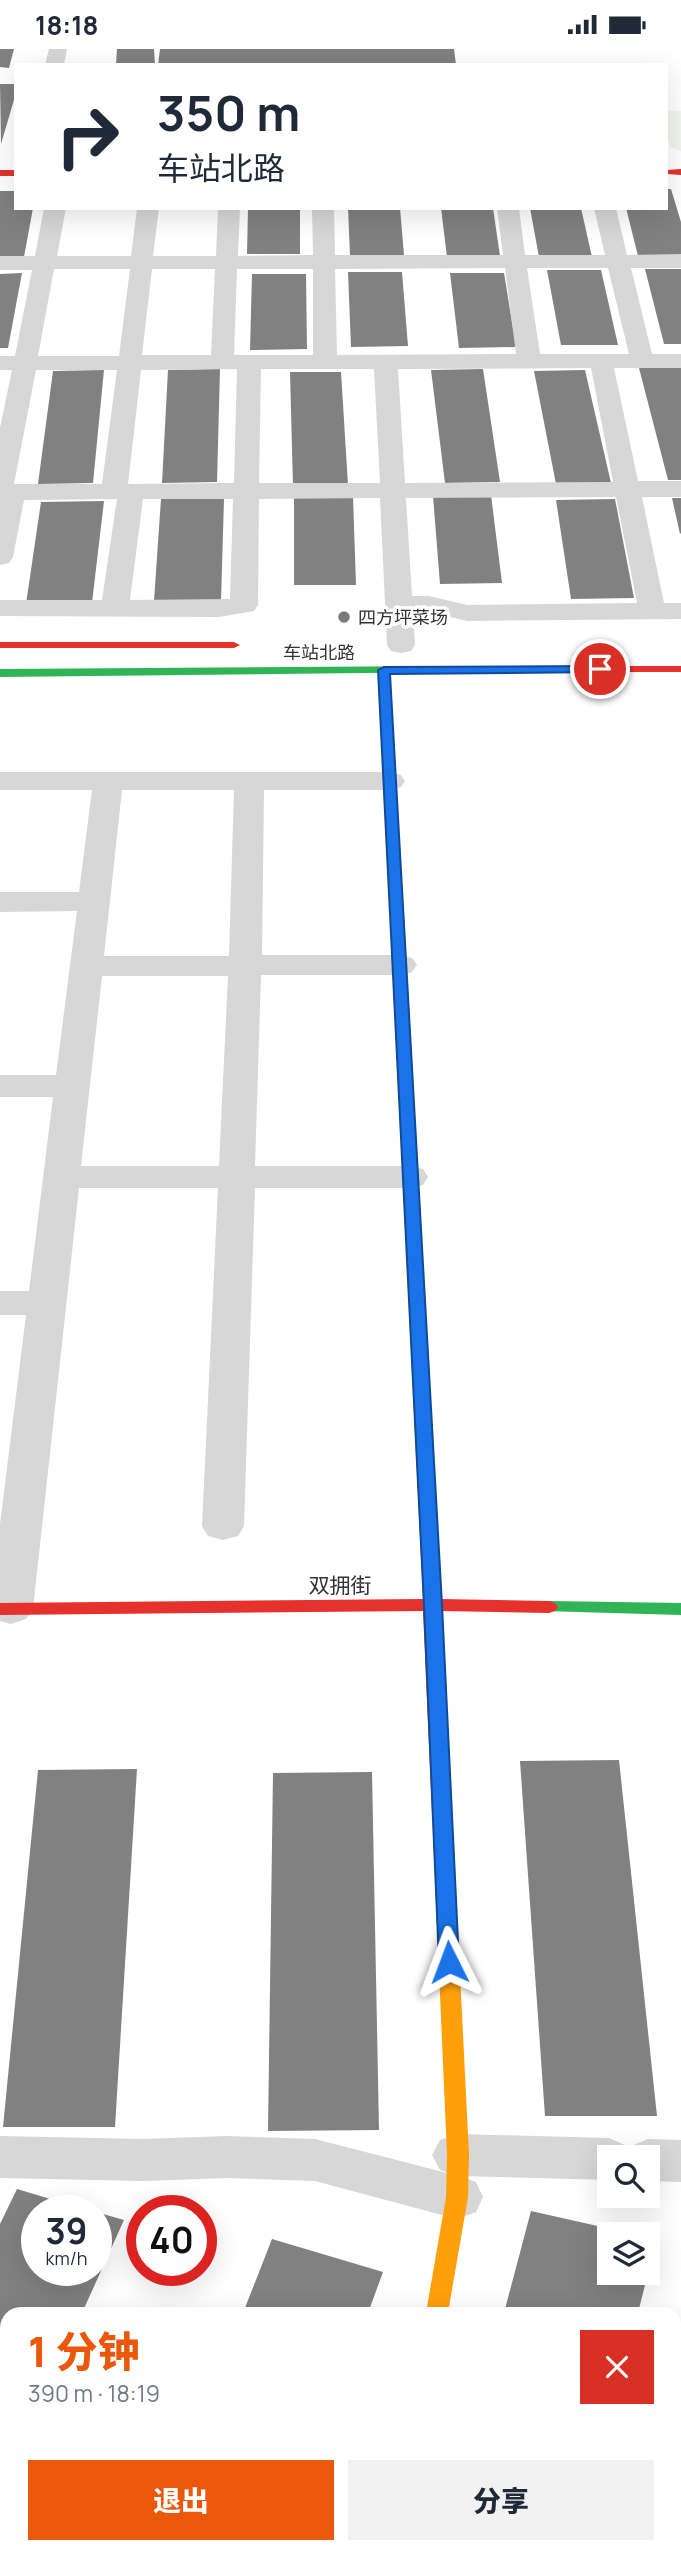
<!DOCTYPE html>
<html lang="zh">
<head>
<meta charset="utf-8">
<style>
	body { margin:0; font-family:Manrope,"Noto Sans SC",sans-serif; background:#f2f2f3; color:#1f2937; height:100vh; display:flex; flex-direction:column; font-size:26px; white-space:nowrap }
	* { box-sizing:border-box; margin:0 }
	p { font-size:23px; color:#747a83 }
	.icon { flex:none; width:38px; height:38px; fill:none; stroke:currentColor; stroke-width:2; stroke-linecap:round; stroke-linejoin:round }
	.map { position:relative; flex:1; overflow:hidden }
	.side { position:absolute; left:0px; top:2258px; width:682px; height:247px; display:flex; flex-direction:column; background:#fff; border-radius:21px 21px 0 0; box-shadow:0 7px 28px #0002 }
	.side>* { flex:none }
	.top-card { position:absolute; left:14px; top:14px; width:654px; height:147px; border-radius:0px; box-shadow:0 7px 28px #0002; background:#fff; color:#1f2937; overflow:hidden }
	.tools { position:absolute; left:597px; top:2096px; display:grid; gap:14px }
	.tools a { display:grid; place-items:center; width:63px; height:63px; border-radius:0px; background:#fff; box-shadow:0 7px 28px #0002; font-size:35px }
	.speed { position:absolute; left:21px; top:2146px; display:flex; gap:14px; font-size:35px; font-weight:700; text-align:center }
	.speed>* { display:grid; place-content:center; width:91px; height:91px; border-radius:50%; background:#fff; box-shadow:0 7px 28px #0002; line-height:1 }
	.speed small { font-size:18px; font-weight:400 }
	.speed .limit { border:10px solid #d22; background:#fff; color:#111 }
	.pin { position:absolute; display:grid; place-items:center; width:60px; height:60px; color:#fff; margin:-30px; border:4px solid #fff; border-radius:50%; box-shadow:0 2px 7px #0007 }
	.me { position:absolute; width:77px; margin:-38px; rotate:357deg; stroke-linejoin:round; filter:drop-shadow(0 0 5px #0008) }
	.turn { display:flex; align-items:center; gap:24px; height:147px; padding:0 28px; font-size:32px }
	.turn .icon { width:91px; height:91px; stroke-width:2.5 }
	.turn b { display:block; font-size:49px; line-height:60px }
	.round { display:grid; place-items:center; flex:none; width:74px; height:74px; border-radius:0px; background:#f2f2f3 }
	.head { display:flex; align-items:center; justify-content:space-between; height:119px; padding:0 28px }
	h1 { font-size:42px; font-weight:800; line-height:52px; color:#ea580c }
	.primary-button { display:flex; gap:14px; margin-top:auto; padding:14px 28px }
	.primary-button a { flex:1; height:80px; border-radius:0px; background:#ea580c; color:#fff; font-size:28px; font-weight:800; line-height:80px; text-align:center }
	.primary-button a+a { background:#f2f2f3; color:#1f2937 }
	.status { display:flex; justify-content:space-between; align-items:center; height:49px; padding:0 35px; background:#fff; direction:ltr }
	.status svg { height:19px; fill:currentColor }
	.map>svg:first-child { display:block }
</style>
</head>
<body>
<div class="status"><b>18:18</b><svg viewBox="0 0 49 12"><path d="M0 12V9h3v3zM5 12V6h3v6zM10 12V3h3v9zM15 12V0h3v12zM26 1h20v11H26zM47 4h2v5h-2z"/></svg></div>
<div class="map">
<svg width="681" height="2503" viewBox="0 0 681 2503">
	<rect width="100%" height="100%" fill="#fff"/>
	<polygon fill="#f1f5ed" points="667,62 681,62 681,102 670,98 667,83"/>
	<g fill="#818181">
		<polygon points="0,0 14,0 9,19 0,18"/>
		<polygon points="117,0 154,0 155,16 116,16"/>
		<polygon points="160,0 454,0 456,16 158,16"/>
		<polygon points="0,35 16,35 16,44 1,95"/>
		<polygon points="667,140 671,140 681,173 681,207 638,207 626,159 667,159"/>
		<polygon points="0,142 16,142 16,159 33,159 24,208 0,208"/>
		<polygon points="248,159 300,159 300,205 247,205"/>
		<polygon points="348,159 400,159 404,206 350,207"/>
		<polygon points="441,159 493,159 500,207 447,208"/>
		<polygon points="530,159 581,159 592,208 539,208"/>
		<polygon points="645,220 681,220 681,295 664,295"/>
		<polygon points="547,221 601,221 618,296 561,296"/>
		<polygon points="348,223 402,223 408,297 351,298"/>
		<polygon points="22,224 8,299 0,299 0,225"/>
		<polygon points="450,224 504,224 516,298 459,299"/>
		<polygon points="252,225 306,225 307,300 250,301"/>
		<polygon points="681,318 681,431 668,431 639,319"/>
		<polygon points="220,320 217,433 162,434 168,321"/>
		<polygon points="483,320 500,433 445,434 431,321"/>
		<polygon points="104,321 93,434 38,435 53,322"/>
		<polygon points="585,321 611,434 556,435 534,322"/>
		<polygon points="290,323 341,323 348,436 293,437"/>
		<polygon points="491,446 502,534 440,535 433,447"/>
		<polygon points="294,448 353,448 356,536 294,536"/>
		<polygon points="672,449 681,449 681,484 680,485"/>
		<polygon points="161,450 224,450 221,552 154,552"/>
		<polygon points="615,450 634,549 571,550 556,451"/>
		<polygon points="104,452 92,554 26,555 41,453"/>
		<polygon points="619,1711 657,2067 545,2067 520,1712"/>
		<polygon points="137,1720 115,2078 3,2078 38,1721"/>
		<polygon points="372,1723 379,2081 268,2082 273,1724"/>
		<polygon points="17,2140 87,2161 37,2161 37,2221 96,2221 96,2163 124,2171 82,2264 7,2264 7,2431 0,2446 0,2175"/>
		<polygon points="531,2162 633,2185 609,2186 609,2224 648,2224 638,2264 504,2264"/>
		<polygon points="648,2188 655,2190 649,2220 648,2220"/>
		<polygon points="272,2190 383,2223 368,2264 243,2264"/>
		<polygon points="151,2497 283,2497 280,2503 149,2503"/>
		<polygon points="442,2497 586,2497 584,2503 441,2503"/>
	</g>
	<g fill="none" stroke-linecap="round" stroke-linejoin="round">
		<g fill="#d7d7d7" fill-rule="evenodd">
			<polygon points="49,0 67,0 64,16 45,16"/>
			<path d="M44 159H66L57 207H131L137 159H159L153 207H216L218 159H240L238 207 313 206 312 159H334L335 206H503L497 159H519L525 206H605L594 159H616L627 206 681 205V219H631L652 305H681V319H614L638 432H681V448H642L664 554H681V570L467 572 429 563H413L415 596 411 602 401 604 391 602 387 596 380 449 259 450 258 556 254 562 219 568 0 567V551H102L117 450 24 451 13 508 9 514 0 516V379L12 321H0V307H15L32 221H0V207H35ZM505 219 516 305 337 306 335 220ZM527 219H608L629 305H540ZM54 220H130L119 307H38ZM152 220H215L211 306H142ZM237 220H313V306H234ZM591 319 613 433 405 434 398 320ZM237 320 234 434 128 435 141 321ZM261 320H374L380 434H259ZM36 321H117L102 435H14ZM616 448 637 554 467 556 429 547H412L406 449ZM143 450H233L230 550 130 551Z"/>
			<path d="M0 723H390L401 726 405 732 401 738 390 741H264L262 906H400L412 909 417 916 412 923 400 926H261L255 1117H410L423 1120 428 1128 423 1136 410 1139H255L244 1477 238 1487 223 1491 208 1487 202 1477 218 1139H79L33 1560 26 1570 11 1575 0 1572V1475L26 1266H0V1242H29L53 1048H0V1026H56L77 862 0 863V843H79L92 741H0ZM122 741H234L229 907H104ZM102 927H228L219 1117H81Z"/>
			<polygon points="458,2085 609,2089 629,2098 648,2090 681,2091 681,2133 648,2132 648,2109 609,2109 609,2131 460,2127 476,2133 483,2148 476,2163 457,2170 315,2132 227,2129 143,2132 0,2129 0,2087 143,2090 227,2087 315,2090 451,2125 440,2121 432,2106 440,2091"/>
			<polygon points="338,2497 396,2497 395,2503 337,2503"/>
		</g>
		<g fill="#30b455" fill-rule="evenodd">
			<polygon points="447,617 451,619 451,623 0,628 0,620"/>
			<polygon points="398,882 405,886 420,1157 412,1162 404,1157 391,886"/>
			<polygon points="549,1552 681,1554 681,1566 543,1562 540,1558 543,1554"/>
		</g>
		<g fill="#ff9f0a" fill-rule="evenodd">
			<polygon points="384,617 390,621 405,886 398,890 391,886 378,621"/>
			<polygon points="442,1756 449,1758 452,1763 469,2106 468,2148 448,2264 426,2264 446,2148 447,2106 432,1763 435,1758"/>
		</g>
		<g fill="#e5322d" fill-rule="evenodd">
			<polygon points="681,120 681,126 667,125 667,121"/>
			<rect x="0" y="121" width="16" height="6"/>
			<polygon points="0,593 234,593 240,596 234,599 0,599"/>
			<polygon points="447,617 681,617 681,623 443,623 441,621"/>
			<polygon points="412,1152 420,1157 440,1550 549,1552 555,1554 558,1558 555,1562 549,1564 441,1562 452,1763 449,1768 442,1770 435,1768 432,1763 423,1562 0,1566 0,1554 423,1550 404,1157"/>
		</g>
	</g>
	<polygon fill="#1a73e8" stroke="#114b97" stroke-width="2" points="600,617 604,618 604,623 390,625 442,1556 459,1913 456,1919 449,1921 442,1919 439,1913 424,1556 378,621 384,618"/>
	<circle fill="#7a7a7a" stroke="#fff" stroke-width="2.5" cx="344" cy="568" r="7"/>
	<g text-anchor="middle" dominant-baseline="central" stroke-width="7" stroke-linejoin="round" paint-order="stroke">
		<g font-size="18" fill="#333" stroke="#fff" text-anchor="start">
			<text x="358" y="568">四方坪菜场</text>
		</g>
		<g font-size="18" fill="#333" stroke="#fff">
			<text x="319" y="603">车站北路</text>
		</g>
		<g font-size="21" fill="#333" stroke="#fff">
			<text x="340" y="1536">双拥街</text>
		</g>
	</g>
</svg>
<div class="tools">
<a><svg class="icon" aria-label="search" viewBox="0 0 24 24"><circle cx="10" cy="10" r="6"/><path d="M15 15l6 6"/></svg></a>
<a><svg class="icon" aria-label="layers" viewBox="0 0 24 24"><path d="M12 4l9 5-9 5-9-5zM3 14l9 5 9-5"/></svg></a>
</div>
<div class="speed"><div>39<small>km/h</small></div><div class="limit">40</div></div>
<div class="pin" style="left:600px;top:620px;background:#d93025"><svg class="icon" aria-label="arrive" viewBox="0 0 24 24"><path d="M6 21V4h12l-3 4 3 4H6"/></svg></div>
<svg class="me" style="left:449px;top:1913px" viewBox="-20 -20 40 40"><path d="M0-17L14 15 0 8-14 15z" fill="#1a73e8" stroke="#fff" stroke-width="4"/></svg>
<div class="top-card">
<div class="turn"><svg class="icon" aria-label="right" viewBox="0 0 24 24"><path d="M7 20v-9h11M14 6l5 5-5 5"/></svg><div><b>350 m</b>车站北路</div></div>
</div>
<section class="side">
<div class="head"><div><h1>1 分钟</h1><p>390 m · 18:19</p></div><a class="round" style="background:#d93025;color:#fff"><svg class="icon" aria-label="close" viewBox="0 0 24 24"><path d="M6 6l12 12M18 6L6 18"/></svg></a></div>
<div class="primary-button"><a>退出</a><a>分享</a></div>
</section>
</div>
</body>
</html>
